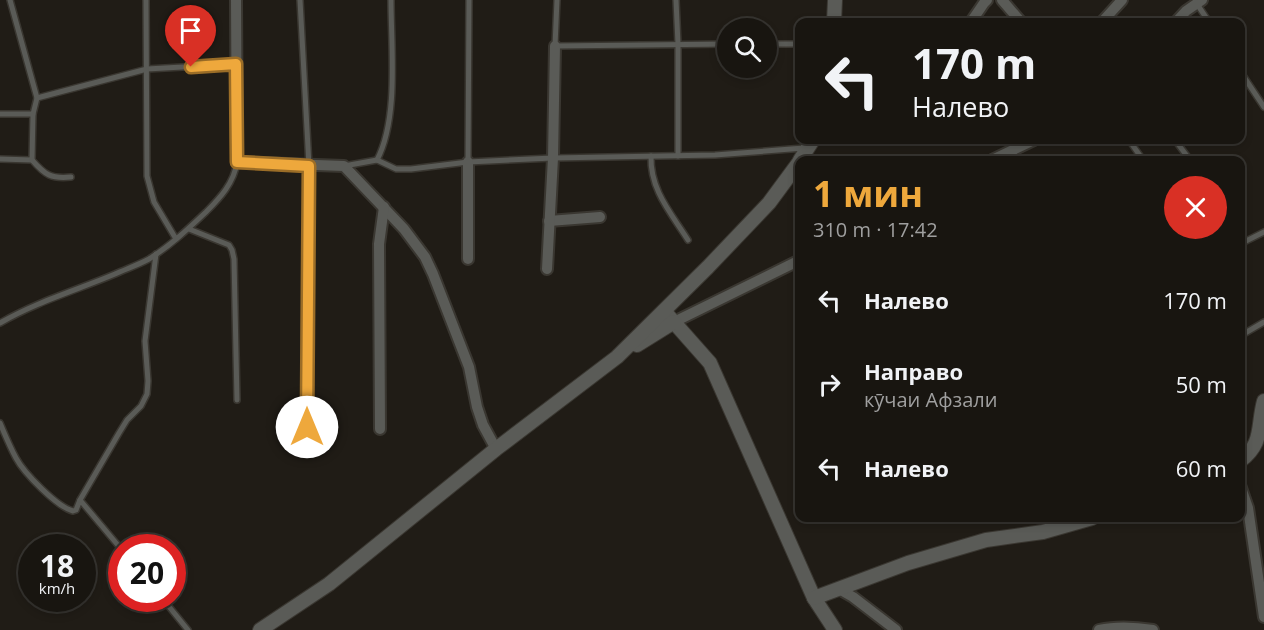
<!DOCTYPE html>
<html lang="ru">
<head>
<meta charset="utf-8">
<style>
	body { margin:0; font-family:"Open Sans",sans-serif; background:#211e19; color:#f1f3f6; height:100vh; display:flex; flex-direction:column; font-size:22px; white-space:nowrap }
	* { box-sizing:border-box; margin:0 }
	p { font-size:20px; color:#9f9f9f }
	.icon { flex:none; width:33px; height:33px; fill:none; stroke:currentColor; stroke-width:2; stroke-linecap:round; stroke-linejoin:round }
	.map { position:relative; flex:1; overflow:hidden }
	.panel { position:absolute; left:795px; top:156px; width:450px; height:366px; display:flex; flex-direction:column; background:#181510; border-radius:12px; box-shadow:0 3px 9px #0003,0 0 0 2px #363430 }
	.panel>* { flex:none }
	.top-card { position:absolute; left:795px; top:18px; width:450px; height:126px; border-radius:12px; box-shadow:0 3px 9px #0003,0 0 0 2px #363430; background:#181510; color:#f1f3f6; overflow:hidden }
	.buttons { position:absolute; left:717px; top:18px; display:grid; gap:12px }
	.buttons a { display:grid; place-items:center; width:60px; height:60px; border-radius:50%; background:#181510; box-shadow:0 3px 9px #0003,0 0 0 2px #363430; font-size:30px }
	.speed { position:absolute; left:18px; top:534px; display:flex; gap:12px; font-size:30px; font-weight:700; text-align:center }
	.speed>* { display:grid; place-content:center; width:78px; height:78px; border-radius:50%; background:#181510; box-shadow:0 3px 9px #0003,0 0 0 2px #363430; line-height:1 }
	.speed small { font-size:15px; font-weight:400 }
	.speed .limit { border:9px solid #d22; background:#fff; color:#111 }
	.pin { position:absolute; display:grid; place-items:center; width:51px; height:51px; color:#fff; margin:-62px -26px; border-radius:50% 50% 50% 0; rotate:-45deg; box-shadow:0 0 6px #0007 }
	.pin .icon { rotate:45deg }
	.me { position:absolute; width:66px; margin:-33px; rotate:0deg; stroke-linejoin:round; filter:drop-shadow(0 0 4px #0008) }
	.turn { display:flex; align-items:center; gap:21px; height:126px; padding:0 18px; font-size:27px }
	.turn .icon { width:78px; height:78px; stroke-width:2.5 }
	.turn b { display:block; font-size:42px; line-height:51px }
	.round { display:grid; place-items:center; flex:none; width:63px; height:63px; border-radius:32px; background:#211e19 }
	.headline { display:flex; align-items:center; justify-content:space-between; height:102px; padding:0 18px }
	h1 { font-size:36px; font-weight:700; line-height:45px; color:#eea83c }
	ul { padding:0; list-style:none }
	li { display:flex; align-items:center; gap:18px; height:84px; padding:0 18px }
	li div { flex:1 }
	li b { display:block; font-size:22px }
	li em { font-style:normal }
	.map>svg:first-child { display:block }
</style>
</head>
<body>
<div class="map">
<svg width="1264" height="630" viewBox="0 0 1264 630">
	<rect width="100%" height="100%" fill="#201c16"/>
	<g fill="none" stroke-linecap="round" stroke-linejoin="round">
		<g stroke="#3a3731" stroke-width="8">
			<g id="service">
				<polyline points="10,0 37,98 147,69 236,64"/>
				<polyline points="146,0 147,176 154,202 176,239"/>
				<polyline points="300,0 309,166 307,451"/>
				<polyline points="557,0 555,46 728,44"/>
				<polyline points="676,0 678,44 678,156"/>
				<polyline points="1197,4 1209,22"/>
				<polyline points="766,44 800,44"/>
				<polyline points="1240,71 1264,107"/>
				<polyline points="0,114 33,114"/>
				<polyline points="1129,140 1143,160"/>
				<polyline points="1175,140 1190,160"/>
				<path d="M651 156C650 190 671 213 688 240"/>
				<polyline points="0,159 32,160 33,114 37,98"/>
				<path d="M32 160C45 175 51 179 71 177"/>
				<path d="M377 160C399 118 391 47 391 0"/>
				<polyline points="468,162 469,0"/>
				<polyline points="344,166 377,160 396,169 411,169 468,162 553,158 715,155 804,148"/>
				<polyline points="189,229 229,245 232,250 234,259 237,400"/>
				<polyline points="1240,244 1264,232"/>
				<path d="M0 323C36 302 77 290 115 274 126 269 138 265 149 259 170 246 188 229 206 212 220 198 234 183 237 162"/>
				<polyline points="1240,336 1264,322"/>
				<path d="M0 423C5 435 10 447 16 458 24 473 57 507 73 511L76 510 80 500 122 550"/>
				<polyline points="80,500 119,433 127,420 141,406 147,394 148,381 145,341 156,254"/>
				<polyline points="162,598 188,630"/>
			</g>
		</g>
		<g stroke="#3a3731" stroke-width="14">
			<g id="minor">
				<polyline points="236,0 237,162 344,166 404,229 425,257 433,274 469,367 477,407 483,425 496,449"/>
				<polyline points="1002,0 1021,22"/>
				<polyline points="971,22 984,3 987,0"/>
				<polyline points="1102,22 1122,0"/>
				<polyline points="1176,22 1186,11 1202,0"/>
				<polyline points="992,160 1034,140"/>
				<polyline points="468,162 468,259"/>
				<polyline points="549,221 600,217"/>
				<polyline points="547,269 553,158 555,46"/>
				<polyline points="674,322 800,260"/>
				<polyline points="380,429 379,244 384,207"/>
				<polyline points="1240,485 1248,508 1264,617"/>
				<polyline points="839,589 853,597 896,630"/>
				<path d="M1099 630C1117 626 1134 627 1153 630"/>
			</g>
		</g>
		<g stroke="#3a3731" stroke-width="16">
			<g id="tertiary">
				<polyline points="834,22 835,0"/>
				<polyline points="800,160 813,140"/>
				<polyline points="664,311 710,363 814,598 835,630"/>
				<polyline points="637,345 674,322"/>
				<path d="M1240 461C1264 443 1257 427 1264 401"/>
				<polyline points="814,598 908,563 986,540 1043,532 1092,518"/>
				<polyline points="260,630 329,584 496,449 617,357 708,267 769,203 800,161"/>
			</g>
		</g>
		<use href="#service" stroke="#5a5b57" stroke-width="5"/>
		<use href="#minor" stroke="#5a5b57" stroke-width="10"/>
		<use href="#tertiary" stroke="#5a5b57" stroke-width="14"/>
	</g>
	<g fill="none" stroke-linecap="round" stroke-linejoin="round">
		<g stroke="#9b6d27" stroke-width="15">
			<polyline id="route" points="191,67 236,64 237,162 309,166 307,427"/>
		</g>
		<use href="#route" stroke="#eea83c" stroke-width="10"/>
	</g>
</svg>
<div class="buttons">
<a><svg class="icon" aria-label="search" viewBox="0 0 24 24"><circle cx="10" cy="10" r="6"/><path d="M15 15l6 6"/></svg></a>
</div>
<div class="speed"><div>18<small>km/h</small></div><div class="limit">20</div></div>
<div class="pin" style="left:191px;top:67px;background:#d93025"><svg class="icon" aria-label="arrive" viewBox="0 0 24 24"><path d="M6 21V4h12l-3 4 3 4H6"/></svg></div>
<svg class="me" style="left:307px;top:427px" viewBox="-20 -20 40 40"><circle r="19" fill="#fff"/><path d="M0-13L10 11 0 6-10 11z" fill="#eea83c"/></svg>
<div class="top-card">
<div class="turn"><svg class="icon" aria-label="left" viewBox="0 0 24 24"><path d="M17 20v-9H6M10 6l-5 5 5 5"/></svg><div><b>170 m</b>Налево</div></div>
</div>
<section class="panel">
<div class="headline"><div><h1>1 мин</h1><p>310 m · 17:42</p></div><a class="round" style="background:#d93025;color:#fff"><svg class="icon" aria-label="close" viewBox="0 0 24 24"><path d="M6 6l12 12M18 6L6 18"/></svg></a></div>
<ul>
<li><svg class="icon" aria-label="left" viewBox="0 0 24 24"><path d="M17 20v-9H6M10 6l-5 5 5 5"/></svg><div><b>Налево</b></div><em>170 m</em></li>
<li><svg class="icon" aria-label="right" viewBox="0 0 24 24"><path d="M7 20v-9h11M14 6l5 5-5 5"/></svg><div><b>Направо</b><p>кӯчаи Афзали</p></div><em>50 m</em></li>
<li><svg class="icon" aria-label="left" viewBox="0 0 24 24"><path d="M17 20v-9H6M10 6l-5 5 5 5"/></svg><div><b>Налево</b></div><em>60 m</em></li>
</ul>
</section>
</div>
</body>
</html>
